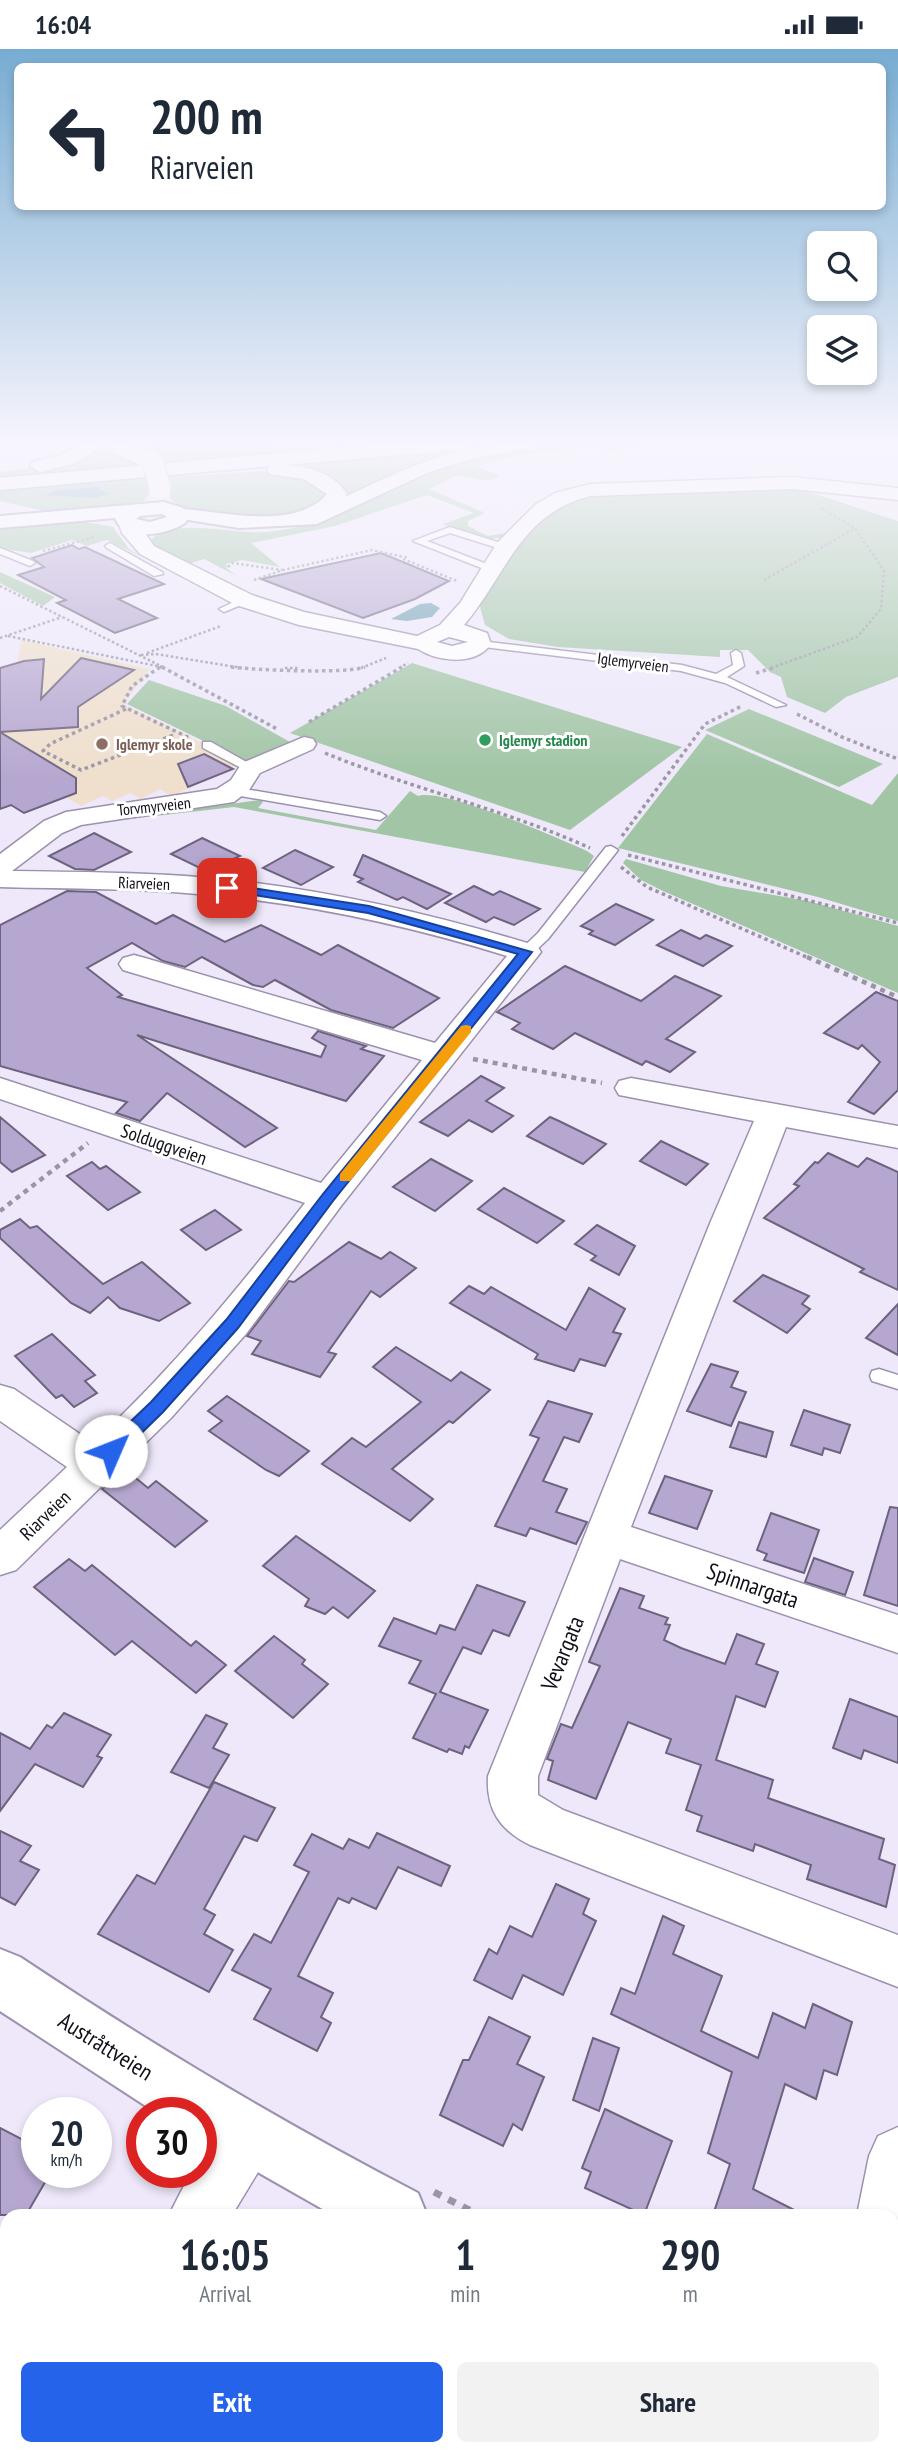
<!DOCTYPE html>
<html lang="en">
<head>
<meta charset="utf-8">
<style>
	body { margin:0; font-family:"PT Sans Narrow",sans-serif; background:#f2f2f3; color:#1f2937; height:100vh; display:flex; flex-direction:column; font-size:26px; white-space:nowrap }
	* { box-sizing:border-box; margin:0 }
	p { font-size:23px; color:#747a83 }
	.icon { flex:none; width:38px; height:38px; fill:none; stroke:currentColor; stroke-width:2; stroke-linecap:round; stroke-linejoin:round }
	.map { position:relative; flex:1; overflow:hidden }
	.side { position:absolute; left:0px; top:2160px; width:900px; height:247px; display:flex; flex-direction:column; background:#fff; border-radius:21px 21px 0 0; box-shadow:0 4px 10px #0003 }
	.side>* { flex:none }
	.banner { position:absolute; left:14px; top:14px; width:872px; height:147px; border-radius:10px; box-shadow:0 4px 10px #0003; background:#fff; color:#1f2937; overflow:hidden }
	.controls { position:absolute; left:807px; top:182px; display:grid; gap:14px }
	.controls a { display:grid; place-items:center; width:70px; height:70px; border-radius:10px; background:#fff; box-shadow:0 4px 10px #0003; font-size:35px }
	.speed { position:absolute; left:21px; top:2048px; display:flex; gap:14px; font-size:35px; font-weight:700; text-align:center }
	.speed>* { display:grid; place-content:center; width:91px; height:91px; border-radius:50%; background:#fff; box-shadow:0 4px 10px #0003; line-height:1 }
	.speed small { font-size:18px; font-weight:400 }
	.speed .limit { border:10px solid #d22; background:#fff; color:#111 }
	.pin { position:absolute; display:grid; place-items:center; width:60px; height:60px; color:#fff; margin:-30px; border-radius:14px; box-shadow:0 4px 10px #0006 }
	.me { position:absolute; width:77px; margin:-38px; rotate:46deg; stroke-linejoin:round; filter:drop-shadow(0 0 5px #0008) }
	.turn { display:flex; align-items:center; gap:24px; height:147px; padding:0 21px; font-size:32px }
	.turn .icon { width:91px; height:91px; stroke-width:2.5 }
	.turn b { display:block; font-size:49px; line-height:60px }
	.eta { display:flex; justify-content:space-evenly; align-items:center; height:119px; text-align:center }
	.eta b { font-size:42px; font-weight:700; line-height:49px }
	.primary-button { display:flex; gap:14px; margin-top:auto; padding:14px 21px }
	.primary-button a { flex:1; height:80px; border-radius:10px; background:#2563eb; color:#fff; font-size:28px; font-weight:700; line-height:80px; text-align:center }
	.primary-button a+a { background:#f2f2f3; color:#1f2937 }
	.status { display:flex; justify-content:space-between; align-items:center; height:49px; padding:0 35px; background:#fff; direction:ltr }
	.status svg { height:19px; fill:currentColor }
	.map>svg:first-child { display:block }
</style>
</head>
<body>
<div class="status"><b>16:04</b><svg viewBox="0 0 49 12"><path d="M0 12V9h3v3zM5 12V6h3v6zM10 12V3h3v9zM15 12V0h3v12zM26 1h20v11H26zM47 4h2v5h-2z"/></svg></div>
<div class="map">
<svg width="898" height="2405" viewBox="0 0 898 2405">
	<rect width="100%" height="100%" fill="#eee8fa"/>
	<polygon fill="#efdfcc" points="21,591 150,620 123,655 242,714 172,747 160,740 141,750 130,744 112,752 103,747 81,757 64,747 22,764 0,749 0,675 8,673"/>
	<g fill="#a1c5a5">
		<polygon points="195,394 321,398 403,396 167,418 149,395"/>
		<path d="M549 394H663L613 402 591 398 519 406 477 417 500 427 488 432 457 426 429 440 485 464 468 472V477L488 487 505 484 507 487C484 495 464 483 443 475L474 464 427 446 335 477 251 494 280 518 242 511 226 515 227 520 237 527 204 510 185 516 153 497 151 491C173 467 235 486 266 483 338 477 380 438 444 416 478 404 514 399 549 394Z"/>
		<polygon points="505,395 339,454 344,440 323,427 288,419 256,417"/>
		<polygon points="98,400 118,402 143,420 0,432 0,423 59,415"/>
		<path d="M262 422 293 425 313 431 326 439 327 446 322 456C305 460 286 469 269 471 241 474 190 469 170 450L171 428Z"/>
		<polygon points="758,429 767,439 791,437 898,472 898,628 846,648 825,664 787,648 781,628 770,623 748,601 720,601 720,608 558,598 509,590 485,576 480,558 482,548 499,520 548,461 568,451 601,444 693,440 715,430"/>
		<polygon points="146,430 149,445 143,453 131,457 0,468 45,462 0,452 0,443"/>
		<polygon points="81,472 113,478 129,500 144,509 107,491 87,497 72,491 31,504 0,499 0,479"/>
		<polygon points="0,523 55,548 43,557 0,534"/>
		<polygon points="412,614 682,698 570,781 290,684"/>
		<polygon points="149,631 226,657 290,693 249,714 127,655"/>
		<polygon points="749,660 883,715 839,738 705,681"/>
		<polygon points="707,685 872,756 898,724 898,872 818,848 618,799"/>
		<path d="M410 742 418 747C442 738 558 789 587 802L594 807 585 823 234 758 68 777 260 751 263 753 258 759 376 781Z"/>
		<polygon points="626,810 721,837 808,852 898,877 898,944 663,842 641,831 623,814"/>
	</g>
	<g fill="#6d9fb1">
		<polygon points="97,438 109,445 94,449 44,446 59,441"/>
		<polygon points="431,554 440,559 432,568 407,572 391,570 420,555"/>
	</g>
	<g fill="#b6a7d0" stroke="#6d637e" stroke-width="2">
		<polygon points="72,496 79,500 85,498 164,535 118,550 157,569 115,584 57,554 66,551 18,526 44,518 32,509"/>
		<polygon points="381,504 449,532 415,550 363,569 261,530"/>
		<polygon points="81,609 134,621 78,658 78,678 0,683 0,619 24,612 44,610 41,650"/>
		<polygon points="0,683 76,729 76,744 24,764 11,756 0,760"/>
		<polygon points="204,705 233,720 188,738 178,715"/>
		<polygon points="94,784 131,803 94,821 75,820 49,807"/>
		<polygon points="202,789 240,807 206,822 171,805"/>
		<polygon points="295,801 333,818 301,836 263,819"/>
		<polygon points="363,806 386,816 451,845 427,860 403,848 397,851 358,833 363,830 354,826"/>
		<polygon points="474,837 493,846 500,842 540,860 514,876 494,868 486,873 445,854"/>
		<polygon points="67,842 96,843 156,875 173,866 225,893 261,876 321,906 338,896 439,949 393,979 331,961 275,931 263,938 253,936 202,908 185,918 163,912 132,894 87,919 122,946 118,948 321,1008 326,997 312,989 318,982 366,997 361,1000 384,1007 346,1052 137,986 277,1079 245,1098 167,1044 140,1072 116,1064 127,1053 0,1017 0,876"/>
		<polygon points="616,855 653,871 615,896 589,885 593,882 581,877"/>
		<polygon points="681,881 700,890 706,886 732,897 703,917 657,896"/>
		<polygon points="565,917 641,952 675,927 721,947 666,990 695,1003 670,1023 646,1012 642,1016 575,984 553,1000 512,980 520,974 497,963"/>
		<polygon points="876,943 898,952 898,1041 874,1065 848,1053 880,1013 862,996 858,1000 824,984"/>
		<polygon points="481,1027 504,1039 486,1052 513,1067 492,1083 469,1071 448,1087 420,1073"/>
		<polygon points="0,1068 45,1106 12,1123 0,1113"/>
		<polygon points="550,1068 559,1072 606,1095 583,1115 527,1087"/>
		<polygon points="661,1092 708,1115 686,1136 640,1112"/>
		<polygon points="828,1104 858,1118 867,1109 898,1123 898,1241 860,1223 864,1220 764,1169 799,1137 794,1135 815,1113 818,1114"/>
		<polygon points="431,1110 472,1132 435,1162 393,1138"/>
		<polygon points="92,1113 100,1120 106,1117 140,1143 108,1161 67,1127"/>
		<polygon points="504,1139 564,1172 537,1194 478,1160"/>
		<polygon points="215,1161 241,1181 206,1201 181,1181"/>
		<polygon points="20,1170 30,1179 37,1177 103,1235 142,1213 190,1254 159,1272 120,1259 108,1248 90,1264 71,1254 0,1189 0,1181"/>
		<polygon points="597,1176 635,1197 619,1226 591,1211 596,1207 575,1195"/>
		<polygon points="349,1193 381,1210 390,1203 416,1219 380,1248 371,1242 328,1303 336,1305 320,1328 252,1305 261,1292 247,1287 289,1232 294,1233"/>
		<polygon points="763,1226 809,1247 802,1255 810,1260 787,1284 734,1252"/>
		<polygon points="469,1237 484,1245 491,1238 566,1281 589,1239 625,1260 613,1283 621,1285 605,1317 580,1310 574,1322 535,1310 538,1305 450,1254"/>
		<polygon points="898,1255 898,1306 866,1289"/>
		<polygon points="52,1285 95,1326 85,1332 97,1344 74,1358 62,1346 56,1349 15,1307"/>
		<polygon points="396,1298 451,1332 461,1323 490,1341 453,1374 449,1372 392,1420 433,1450 410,1472 322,1415 352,1389 366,1398 421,1353 373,1318"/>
		<polygon points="711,1315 738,1323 731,1338 746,1343 731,1377 687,1362"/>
		<polygon points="227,1347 309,1402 279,1427 266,1421 209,1382 222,1372 208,1362"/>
		<polygon points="548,1352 592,1365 579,1393 564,1388 543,1432 567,1440 556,1463 587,1473 576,1495 530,1479 526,1487 495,1477 539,1389 530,1386"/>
		<polygon points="804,1361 850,1376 840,1404 824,1399 822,1406 791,1396"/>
		<polygon points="739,1373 773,1383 766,1408 730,1398"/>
		<polygon points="126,1421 148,1439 156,1432 207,1472 175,1498 102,1440"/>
		<polygon points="665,1427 712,1442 697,1480 649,1464"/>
		<polygon points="890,1458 898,1459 898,1557 864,1546"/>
		<polygon points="771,1464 819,1481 804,1524 764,1511 767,1505 757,1501"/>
		<polygon points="296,1487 375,1542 348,1569 333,1558 325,1565 305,1557 309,1550 263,1517"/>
		<polygon points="814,1509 853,1523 845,1546 805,1533"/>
		<polygon points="69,1510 85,1522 92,1516 191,1597 196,1592 226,1616 196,1644 132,1592 115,1606 34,1538"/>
		<polygon points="477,1536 525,1553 509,1587 493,1581 481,1605 463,1598 440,1643 488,1661 469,1699 465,1697 462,1705 449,1700 447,1703 413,1689 436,1645 409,1634 421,1612 379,1597 394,1569 436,1585 440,1576 455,1581"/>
		<polygon points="620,1539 644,1547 639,1559 668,1569 665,1575 670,1576 664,1591 681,1599 725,1615 737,1585 764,1595 756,1615 778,1623 765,1658 736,1647 716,1711 773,1731 768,1749 884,1790 879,1810 895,1816 886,1858 807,1830 811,1816 755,1795 753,1802 697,1782 702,1767 686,1761 701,1716 666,1704 671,1690 628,1673 596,1750 548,1731 553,1712 547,1710 561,1675 572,1679 600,1617 589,1613"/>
		<polygon points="274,1587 305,1611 302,1615 328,1635 293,1669 235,1622"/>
		<polygon points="850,1650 898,1668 898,1714 864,1701 861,1710 833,1699"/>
		<polygon points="64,1664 111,1686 97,1707 102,1709 83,1738 35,1715 0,1762 0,1684 30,1700 47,1676 52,1679"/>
		<polygon points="206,1666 227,1675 213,1699 229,1706 209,1739 171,1723"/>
		<polygon points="214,1733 275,1759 257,1792 244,1787 204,1860 215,1866 204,1885 233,1901 209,1943 98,1885 137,1826 155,1835"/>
		<polygon points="0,1782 31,1797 20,1812 39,1821 15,1856 0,1848"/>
		<polygon points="377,1784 450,1817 441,1837 398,1818 376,1860 352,1849 349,1854 338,1849 298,1927 333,1944 321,1968 331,1974 317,2002 254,1970 271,1940 232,1921 254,1885 271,1894 309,1823 294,1816 312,1785 343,1800 349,1790 369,1799"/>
		<polygon points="556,1835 589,1850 583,1865 596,1872 563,1946 523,1926 512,1950 474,1931 489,1900 497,1905 510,1877 532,1888"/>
		<polygon points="663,1867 684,1877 673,1905 722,1927 701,1982 758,2009 773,1964 805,1979 813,1955 852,1973 837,2026 824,2021 816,2050 785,2035 753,2140 804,2166 713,2166 730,2115 708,2104 732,2023 611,1965 621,1939 635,1945"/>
		<polygon points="489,1968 530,1988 517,2015 544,2028 522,2081 513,2075 503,2097 440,2066 463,2011 469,2011"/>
		<polygon points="593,1989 619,1999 599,2062 573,2051"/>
		<polygon points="605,2060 672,2092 644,2166 585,2139 591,2123 582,2119"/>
		<polygon points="0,2079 37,2098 37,2123 51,2123 26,2166 0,2166"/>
	</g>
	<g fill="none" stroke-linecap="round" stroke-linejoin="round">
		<g stroke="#9c91ae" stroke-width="3">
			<g id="service">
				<polygon points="450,478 507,496 509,498 504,501 450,484 427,492 492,517 494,519 489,522 413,492"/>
				<polygon points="110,494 162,523 163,525 154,527 107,499 105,497"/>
				<polygon points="0,499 33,512 35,514 30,517 0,505"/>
				<polygon points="244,548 248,549 248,553 224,563 219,560"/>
				<polygon points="480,592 682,616 716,625 733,616 731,604 736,601 741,604 744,617 727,628 786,656 776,658 725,634 681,622 476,597 476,593"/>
				<polygon points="203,693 211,693 257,719 247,722 203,699"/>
				<polygon points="233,738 380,763 386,767 380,771 229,745 227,742"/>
				<polygon points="611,797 618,801 548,890 531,906 521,906 521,900 538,884 606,798"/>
				<polygon points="879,1320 898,1326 898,1340 872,1332 870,1327 872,1322"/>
			</g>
		</g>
		<g stroke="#9c91ae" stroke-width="3">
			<g id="minor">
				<path d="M793 428 898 439V451L793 440 590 447C519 465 506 527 464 576L487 584 491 595C476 617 438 613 418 600L299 576 236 556 140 505 122 484 119 475 122 471H136L154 497 252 546 304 563 417 587 440 576 460 554 497 494 536 455 555 444 590 435ZM449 588 468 593 452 597 437 593Z"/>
				<path d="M304 688 313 690 316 695 313 700 260 724 249 741 234 753 81 776 62 784 12 822C78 823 144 823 209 829 321 839 429 864 537 897L541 903 341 1157 246 1285 171 1369 16 1521 0 1526V1481L67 1418 0 1372V1336L14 1340 93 1394C174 1318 237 1241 305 1154L0 1050V1029L321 1134 422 1011 123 921 119 915 123 909 134 906 145 909 435 994 507 907C410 877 310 855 209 846 139 839 70 840 0 838V805L44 772 66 763 217 740 231 731 242 714Z"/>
				<path d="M631 1029 898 1077V1099L786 1078 631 1478 898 1566V1604L620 1510 538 1727V1746L563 1761 898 1886V1938L530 1796C500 1781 486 1761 488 1727L711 1172 754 1072 619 1046 615 1039 619 1032Z"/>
				<polygon points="249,2056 269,2065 278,2085 269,2105 232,2166 169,2166 191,2123 201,2123 201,2107 229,2065"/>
				<polygon points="898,2078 898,2191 892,2193 892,2166 857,2166 869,2107 878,2087"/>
				<polygon points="24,2399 89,2399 87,2405 22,2405"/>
			</g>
		</g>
		<g stroke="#9c91ae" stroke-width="4">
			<g id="secondary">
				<path d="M104 394C125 394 149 397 163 414L153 420C137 416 122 406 105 401Z"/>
				<path d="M164 453 183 459 188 470 185 474C167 486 124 494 115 469L0 479V467ZM162 465 167 468 150 473 136 470 140 467Z"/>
				<path d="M0 1900 20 1908C149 1994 281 2073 418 2144L427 2166H333L201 2091V2063H155L0 1962Z"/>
				<polygon points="802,2399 879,2399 881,2405 805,2405"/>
			</g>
		</g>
		<g stroke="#9c91ae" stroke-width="4">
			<g id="primary">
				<polygon points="82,394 105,394 76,414 40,423 30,417 33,413 62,406"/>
				<path d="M396 394H474L465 400 284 416C310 418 332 423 347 445L345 448C413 416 458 394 535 394L533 398 467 411 429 423 317 475 239 479 170 468 167 464C179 448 287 492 327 445L304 430 270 425 267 421 270 417 0 441V429Z"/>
			</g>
		</g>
		<g stroke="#9a95a4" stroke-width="2.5" stroke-dasharray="2.5 2.5" stroke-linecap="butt">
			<polyline points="43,502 95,488"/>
			<polyline points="403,510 457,532"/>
			<polyline points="228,518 232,514 282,521"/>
			<polyline points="254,531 283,521 372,501 409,509"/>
			<polyline points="764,531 854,480"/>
			<polyline points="0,537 165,619"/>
			<polyline points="8,587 162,618 160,619"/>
			<polyline points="0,589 62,568"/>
			<polyline points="147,604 221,577"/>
			<polyline points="141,606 156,605 242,619"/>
			<polyline points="285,619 298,619"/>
			<polyline points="361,619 386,609"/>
			<polyline points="399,619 408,614"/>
			<polyline points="771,619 857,588 881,560 884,522 855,479 820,459"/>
		</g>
		<g stroke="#9a95a4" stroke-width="3.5" stroke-dasharray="3.5 3.5" stroke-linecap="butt">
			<polyline points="160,618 132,637 122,657 190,689"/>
			<polyline points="162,618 279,681"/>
			<path d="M231 618C253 621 348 625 365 618"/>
			<polyline points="756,624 776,618"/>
			<polyline points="126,660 50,695 43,702 81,721 176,685"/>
			<polyline points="797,665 844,689 898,710"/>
			<polyline points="309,673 402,618"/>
			<path d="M325 704C412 740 504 760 590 799"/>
			<polyline points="622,787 705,675 742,657"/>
			<polyline points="628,806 898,874"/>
			<polyline points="621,818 647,838 811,910"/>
		</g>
		<g stroke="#9a95a4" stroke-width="4.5" stroke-dasharray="5 5" stroke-linecap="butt">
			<polyline points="807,908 898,948"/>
			<polyline points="473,1010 602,1034"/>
			<polyline points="0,1162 88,1094"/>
		</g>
		<polyline stroke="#9a95a4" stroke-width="7" stroke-dasharray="8 8" stroke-linecap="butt" points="434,2143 479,2166"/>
		<use href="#service" fill="#fff" fill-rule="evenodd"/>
		<use href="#minor" fill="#fff" fill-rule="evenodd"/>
		<use href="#secondary" fill="#fff" fill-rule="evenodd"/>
		<use href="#primary" fill="#fff" fill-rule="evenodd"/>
		<g stroke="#9c91ae" stroke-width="23" stroke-linecap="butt">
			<polyline id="secondary-bridge" points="153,414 160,438"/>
		</g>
		<use href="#secondary-bridge" stroke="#fff" stroke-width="21"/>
	</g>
	<linearGradient id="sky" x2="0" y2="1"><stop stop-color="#77acd2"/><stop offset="0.54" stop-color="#f7f5fd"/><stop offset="1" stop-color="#f7f5fd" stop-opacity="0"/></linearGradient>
	<rect width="898" height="731" fill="url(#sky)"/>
	<polygon fill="#2563eb" stroke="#184099" stroke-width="2" points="227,835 369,857 532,903 333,1152 238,1279 163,1363 118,1407 105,1407 102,1402 105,1397 151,1353 226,1271 323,1145 518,905 368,864 222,841 221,839"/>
	<polygon fill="#f59e0b" points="466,976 471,977 471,983 350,1132 340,1132 340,1125 461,977"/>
	<circle fill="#2e9e5b" stroke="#fff" stroke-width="2.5" cx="485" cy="691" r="7"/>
	<circle fill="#8d6e63" stroke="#fff" stroke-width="2.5" cx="102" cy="695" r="7"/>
	<g text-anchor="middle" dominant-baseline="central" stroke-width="6" stroke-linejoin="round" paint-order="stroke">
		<g font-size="16" fill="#110d18" stroke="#fff">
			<text transform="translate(633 613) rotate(7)">Iglemyrveien</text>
			<text transform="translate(154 757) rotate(-6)">Torvmyrveien</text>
			<text transform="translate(144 834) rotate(2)">Riarveien</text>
		</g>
		<g font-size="16" font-weight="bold" fill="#27864d" stroke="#fff" text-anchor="start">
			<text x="499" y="691">Iglemyr stadion</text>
		</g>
		<g font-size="16" font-weight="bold" fill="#785e54" stroke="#fff" text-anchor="start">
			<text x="116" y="695">Iglemyr skole</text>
		</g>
		<g font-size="19" fill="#110d18" stroke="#fff">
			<text transform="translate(164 1095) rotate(19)">Solduggveien</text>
			<text transform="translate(45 1466) rotate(-44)">Riarveien</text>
		</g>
		<g font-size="23" fill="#110d18" stroke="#fff">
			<text transform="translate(753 1536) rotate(19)">Spinnargata</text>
			<text transform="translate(562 1604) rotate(-68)">Vevargata</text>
			<text transform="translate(106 1997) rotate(32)">Austråttveien</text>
		</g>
	</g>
</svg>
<div class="controls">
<a><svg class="icon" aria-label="search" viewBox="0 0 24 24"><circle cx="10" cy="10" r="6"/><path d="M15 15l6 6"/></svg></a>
<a><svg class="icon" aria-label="layers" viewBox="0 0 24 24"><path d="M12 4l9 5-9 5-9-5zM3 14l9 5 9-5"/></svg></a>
</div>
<div class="speed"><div>20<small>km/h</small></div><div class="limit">30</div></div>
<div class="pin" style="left:227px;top:839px;background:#d93025"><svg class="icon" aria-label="arrive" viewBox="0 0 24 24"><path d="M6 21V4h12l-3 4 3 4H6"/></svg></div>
<svg class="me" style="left:111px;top:1402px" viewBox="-20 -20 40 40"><circle r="19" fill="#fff"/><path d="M0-13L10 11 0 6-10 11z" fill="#2563eb"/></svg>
<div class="banner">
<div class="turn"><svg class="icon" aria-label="left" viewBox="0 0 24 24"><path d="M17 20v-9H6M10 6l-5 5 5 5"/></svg><div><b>200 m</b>Riarveien</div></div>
</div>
<section class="side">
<div class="eta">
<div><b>16:05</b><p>Arrival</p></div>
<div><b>1</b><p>min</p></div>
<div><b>290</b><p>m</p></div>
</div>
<div class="primary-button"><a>Exit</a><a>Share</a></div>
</section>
</div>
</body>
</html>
